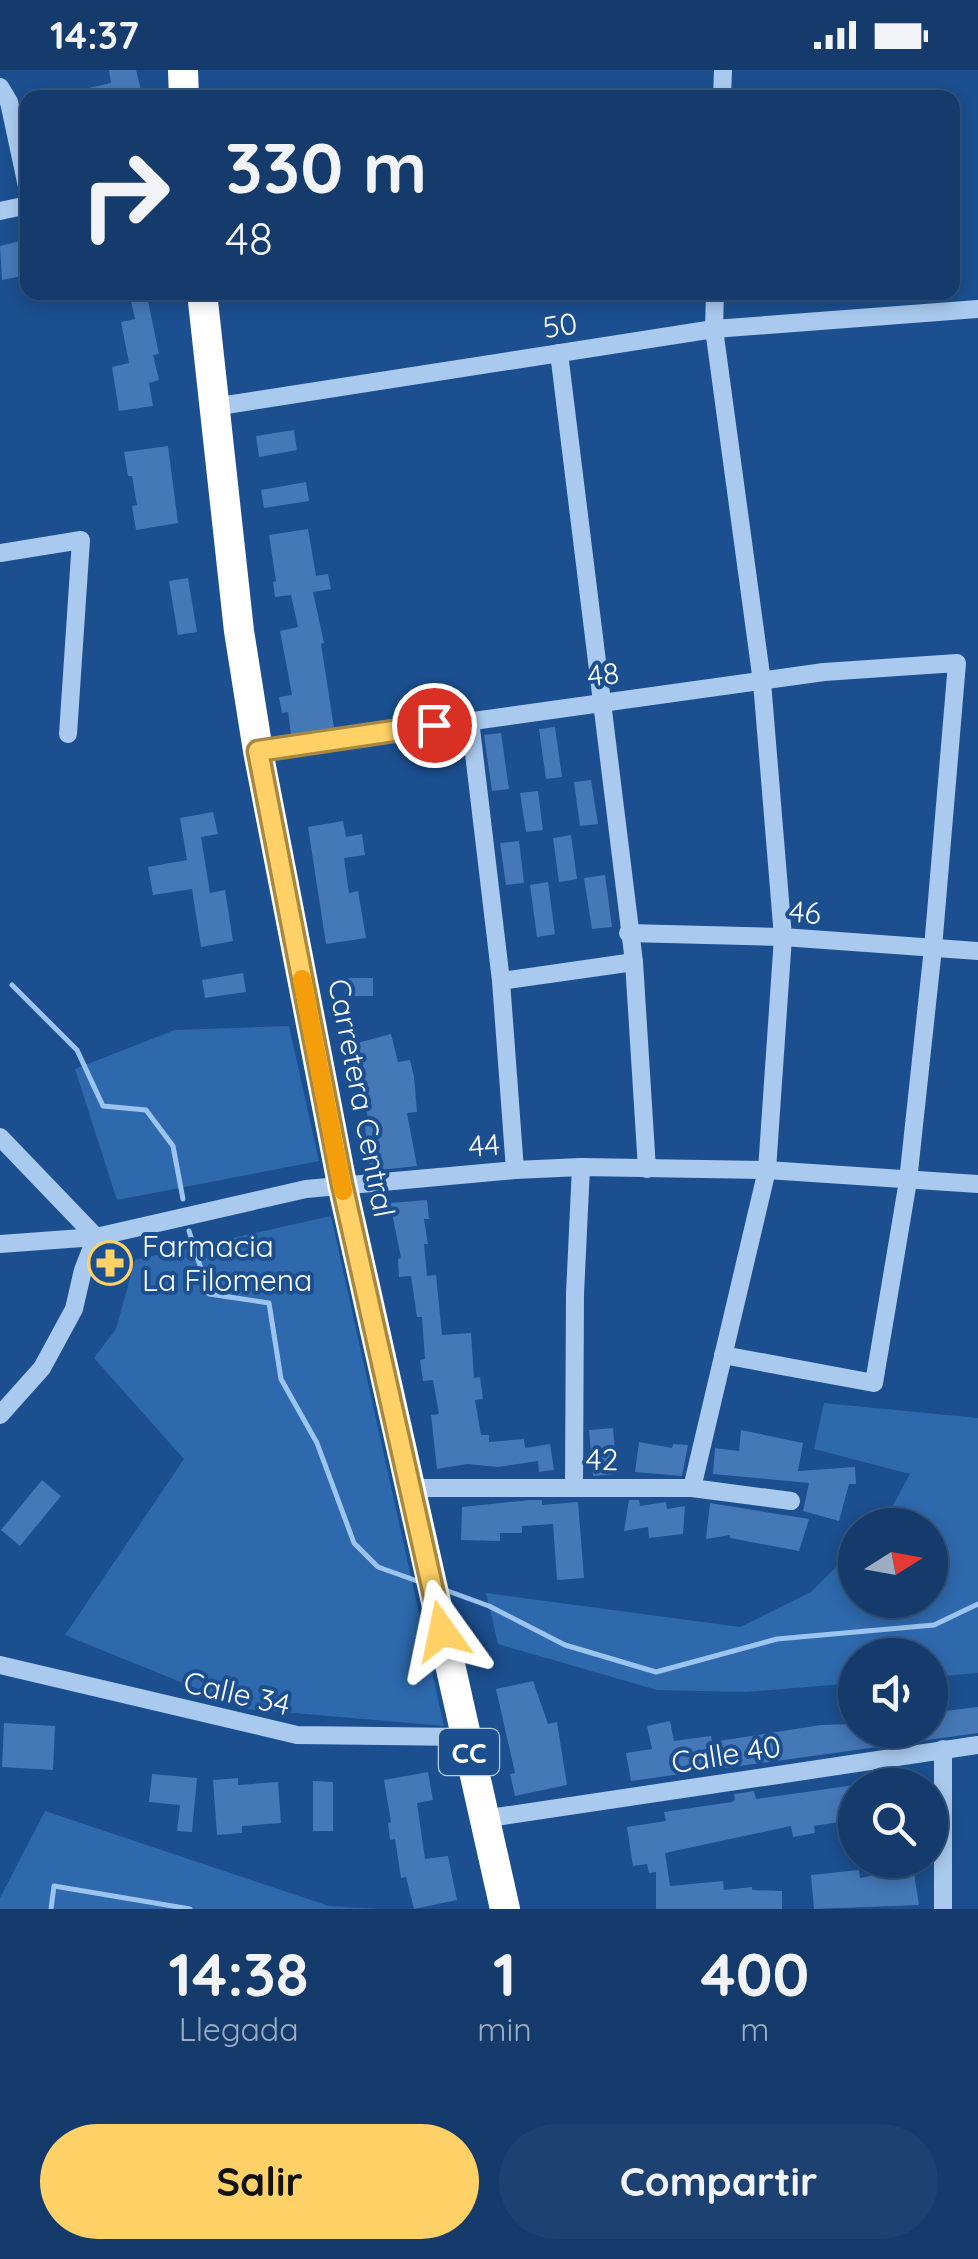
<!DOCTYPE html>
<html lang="es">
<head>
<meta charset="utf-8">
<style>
	body { margin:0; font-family:Quicksand,sans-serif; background:#1d4271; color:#f1f3f6; height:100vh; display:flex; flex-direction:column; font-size:38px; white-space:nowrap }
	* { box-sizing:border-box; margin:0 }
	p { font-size:32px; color:#9dadc1 }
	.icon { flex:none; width:55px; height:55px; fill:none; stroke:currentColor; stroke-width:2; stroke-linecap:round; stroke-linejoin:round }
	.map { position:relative; height:1839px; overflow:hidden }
	.side { display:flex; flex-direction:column; background:#143b6b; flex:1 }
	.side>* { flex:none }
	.top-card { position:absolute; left:20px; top:20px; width:940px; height:210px; border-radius:20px; box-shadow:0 5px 15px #0003,0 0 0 2px #33557e; background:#143b6b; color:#f1f3f6; overflow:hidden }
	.needle { width:65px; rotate:79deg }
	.fabs { position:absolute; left:838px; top:1438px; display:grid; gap:20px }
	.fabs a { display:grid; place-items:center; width:110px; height:110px; border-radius:50%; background:#143b6b; box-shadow:0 5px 15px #0003,0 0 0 2px #33557e; font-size:50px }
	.pin { position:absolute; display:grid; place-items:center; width:85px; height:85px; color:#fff; margin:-42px; border:5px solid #fff; border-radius:50%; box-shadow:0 2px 10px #0007 }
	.me { position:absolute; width:110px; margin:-55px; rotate:348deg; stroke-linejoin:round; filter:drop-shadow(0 0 8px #0008) }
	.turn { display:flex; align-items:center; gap:35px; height:210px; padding:0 40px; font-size:45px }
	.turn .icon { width:130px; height:130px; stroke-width:2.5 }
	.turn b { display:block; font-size:70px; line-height:85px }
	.eta { display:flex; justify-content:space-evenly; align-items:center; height:170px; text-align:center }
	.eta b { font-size:60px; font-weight:700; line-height:70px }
	.action { display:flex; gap:20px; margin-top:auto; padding:20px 40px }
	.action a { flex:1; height:115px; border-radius:60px; background:#ffd166; color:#111; font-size:40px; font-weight:700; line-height:115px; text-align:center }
	.action a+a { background:#1d4271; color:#f1f3f6 }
	.status { display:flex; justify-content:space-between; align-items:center; height:70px; padding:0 50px; background:#143b6b; direction:ltr }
	.status svg { height:28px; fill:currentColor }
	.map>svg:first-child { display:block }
</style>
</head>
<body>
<div class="status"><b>14:37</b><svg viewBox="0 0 49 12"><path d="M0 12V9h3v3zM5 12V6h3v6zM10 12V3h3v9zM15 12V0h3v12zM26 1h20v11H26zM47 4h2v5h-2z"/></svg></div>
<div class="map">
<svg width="978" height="1839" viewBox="0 0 978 1839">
	<rect width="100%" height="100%" fill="#1b4f8f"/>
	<g fill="#2e69ad">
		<polygon points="289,956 319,1091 117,1130 75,999 175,960"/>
		<polygon points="331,1146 444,1656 247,1639 65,1565 184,1389 94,1288 116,1259 135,1190"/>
		<polygon points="824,1333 978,1348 978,1603 930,1607 930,1585 855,1585 855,1613 746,1622 657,1620 498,1574 486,1523 740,1557 811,1522 855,1478 855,1530 930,1530 930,1455 878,1455 887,1446 910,1404 814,1379"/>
		<polygon points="45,1741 329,1836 379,1839 0,1839 0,1828"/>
	</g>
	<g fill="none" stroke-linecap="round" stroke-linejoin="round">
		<g stroke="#9cc4f0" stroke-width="5">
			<polyline points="12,915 77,980 103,1036 146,1040 173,1076 183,1129"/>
			<polyline points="189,1161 209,1224 269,1233 281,1309 317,1373 354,1473 378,1497 420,1512"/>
			<polyline points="445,1520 489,1536 565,1575 656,1602 777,1569 934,1555 978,1534"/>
			<polyline points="51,1839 54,1816 190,1839"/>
		</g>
	</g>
	<g fill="#4478b7">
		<polygon points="109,0 136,0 143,28 75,28 75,21 111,13"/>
		<polygon points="28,169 28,205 2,210 0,176"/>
		<polygon points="129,222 146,222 159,284 153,285 159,310 149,313 153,336 119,341 112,297 129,293 121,252 135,249"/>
		<polygon points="294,360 297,380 259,387 256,366"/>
		<polygon points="168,376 178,453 136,460 132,436 137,435 132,406 128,406 124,382"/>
		<polygon points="306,412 309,431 264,438 261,420"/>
		<polygon points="308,459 316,506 328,504 331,519 313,522 324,573 321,574 334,658 291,664 288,642 282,643 279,627 292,625 280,561 298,557 291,525 275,527 273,512 276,511 269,465"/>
		<polygon points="188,508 197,562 178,565 169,511"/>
		<polygon points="555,657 562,707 546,709 539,659"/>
		<polygon points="501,663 509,719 492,721 484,665"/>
		<polygon points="591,710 598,754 580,756 574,712"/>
		<polygon points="538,721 543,760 526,762 520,723"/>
		<polygon points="213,742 218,764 201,767 210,823 225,820 233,871 201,877 192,819 153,825 148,797 187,790 180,748"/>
		<polygon points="343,751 346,767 362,764 365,785 344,788 349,823 358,821 366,868 326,874 308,757"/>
		<polygon points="571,765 577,809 559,812 553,768"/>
		<polygon points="519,771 524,813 506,815 500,773"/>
		<polygon points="605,805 612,857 592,859 584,808"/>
		<polygon points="548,812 555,864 537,867 530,815"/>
		<polygon points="243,903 246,922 205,928 202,910"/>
		<rect x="345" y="908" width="28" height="18"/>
		<polygon points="391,964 398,992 410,990 414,1007 417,1042 407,1043 417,1096 370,1101 365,1056 369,1056 363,1019 358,1020 354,1002 364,1000 357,973"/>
		<polygon points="427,1130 429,1149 424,1149 428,1174 424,1174 427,1206 436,1205 442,1265 471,1263 474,1308 480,1307 483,1329 475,1330 481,1365 489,1365 489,1372 524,1369 525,1378 550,1374 554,1400 539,1402 538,1391 498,1397 467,1394 437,1399 431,1345 439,1344 433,1310 423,1311 420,1290 425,1289 422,1247 417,1247 411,1206 399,1207 398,1189 401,1188 390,1133"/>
		<polygon points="613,1358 617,1404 593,1406 589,1360"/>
		<polygon points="741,1360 803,1373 798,1401 855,1397 856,1414 849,1414 839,1451 803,1441 809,1413 713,1404 715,1378 739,1381"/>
		<polygon points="639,1372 672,1378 673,1374 688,1375 682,1406 635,1402"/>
		<polygon points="42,1410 61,1426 20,1476 1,1460"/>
		<polygon points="530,1430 542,1430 542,1435 578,1432 584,1508 557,1510 553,1454 522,1456 522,1463 500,1463 500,1471 461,1470 462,1437"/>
		<polygon points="629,1430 639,1430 640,1436 666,1432 667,1439 685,1436 683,1464 649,1468 648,1457 624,1461"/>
		<polygon points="710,1433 809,1449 799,1481 730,1468 730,1465 706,1469"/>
		<polygon points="533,1611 548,1654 557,1652 567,1715 515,1726 510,1704 515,1703 496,1619"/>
		<polygon points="944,1635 944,1641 978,1637 978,1663 631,1711 626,1683 652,1679 647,1656 670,1651 674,1671 711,1666 712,1672 821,1655 851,1654 852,1660 930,1660 930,1636"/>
		<polygon points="4,1653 55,1656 53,1700 2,1697"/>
		<polygon points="428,1702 433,1730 417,1733 425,1789 448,1786 457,1830 414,1839 406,1807 401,1808 395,1769 390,1770 388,1753 391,1752 384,1710"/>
		<polygon points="152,1704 197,1708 192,1762 177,1761 180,1735 149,1732"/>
		<polygon points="238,1708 238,1715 278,1712 281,1753 242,1756 242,1763 217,1765 213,1710"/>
		<polygon points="313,1711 333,1712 333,1761 313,1761"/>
		<polygon points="855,1715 855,1743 838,1746 839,1752 814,1756 815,1763 793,1767 791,1756 665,1783 670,1816 723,1811 724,1820 752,1817 752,1820 782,1821 782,1839 656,1839 656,1802 649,1803 647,1794 633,1796 627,1757 666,1751 664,1742 732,1732 735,1730 734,1724 754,1721 756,1729"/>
		<polygon points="913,1797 919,1835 814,1839 811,1805 859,1800 860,1808"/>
	</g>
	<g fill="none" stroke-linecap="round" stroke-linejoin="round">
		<g stroke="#a9c9ee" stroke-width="18">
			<polyline points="0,17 9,32 28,121"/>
			<polyline points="722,28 723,0"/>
			<polyline points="0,141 28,135"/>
			<polyline points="559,283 634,892 647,1099"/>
			<polyline points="213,337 714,259 978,239"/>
			<polyline points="0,483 81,470 68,664"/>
			<polyline points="470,650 501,911 515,1100"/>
			<polyline points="258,681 824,602 957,593 933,878 908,1111 874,1313 723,1285"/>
			<polyline points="628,863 783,867 978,881"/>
			<polyline points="501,911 634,892"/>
			<polyline points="0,1067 96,1167"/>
			<polyline points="0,1174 96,1167 306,1119 515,1100 581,1097 767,1100 978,1114"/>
			<polyline points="0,1345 42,1298 74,1239 83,1200 96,1167"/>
			<polyline points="574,1416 575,1224 581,1097"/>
			<polyline points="411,1418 692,1418 791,1431"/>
			<polyline points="692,1418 767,1100 783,867 762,612 714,259 715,222"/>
			<polyline points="0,1595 297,1665 466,1667"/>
			<polyline points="483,1749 978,1675"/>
			<polyline points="943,1839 943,1679"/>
		</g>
		<g stroke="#fff" stroke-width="30">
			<polyline points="183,0 184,28"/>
			<polyline points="202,222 239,561 258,681 342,1114 505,1839"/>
		</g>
	</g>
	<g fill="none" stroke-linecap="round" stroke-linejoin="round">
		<g stroke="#a68842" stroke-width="25">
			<polyline id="route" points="434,655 258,681 342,1114 442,1561"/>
		</g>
		<use href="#route" stroke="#ffd166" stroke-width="18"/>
		<polyline stroke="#f59e0b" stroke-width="18" points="302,909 343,1121"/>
	</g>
	<defs>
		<g id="pharmacy-ring" transform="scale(2.25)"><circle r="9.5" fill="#1b4f8f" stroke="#ffd166" stroke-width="1.5"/><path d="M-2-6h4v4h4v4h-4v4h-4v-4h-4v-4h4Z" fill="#ffd166"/></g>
	</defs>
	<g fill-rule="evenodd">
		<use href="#pharmacy-ring" x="110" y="1193"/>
	</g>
	<g text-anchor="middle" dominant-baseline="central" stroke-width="8" stroke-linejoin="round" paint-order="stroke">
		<rect fill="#1b4f8f" stroke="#bbcadd" stroke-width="2.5" x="439" y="1659" width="60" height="46" rx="8"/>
		<g font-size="28" font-weight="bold" fill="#fff">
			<text x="469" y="1682">CC</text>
		</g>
		<g font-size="30" fill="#fff" stroke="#1b4f8f">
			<text transform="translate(560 255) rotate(-9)">50</text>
			<text transform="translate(603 604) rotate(-7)">48</text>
			<text transform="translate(805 842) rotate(4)">46</text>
			<text transform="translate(362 1028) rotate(79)">Carretera Central</text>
			<text transform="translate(484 1075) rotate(-5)">44</text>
			<text transform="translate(602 1389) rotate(1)">42</text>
			<text transform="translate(237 1623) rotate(13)">Calle 34</text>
			<text transform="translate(726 1684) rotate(-9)">Calle 40</text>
		</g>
		<g font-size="30" fill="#fff" stroke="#1b4f8f" text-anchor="start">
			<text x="142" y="1176">Farmacia<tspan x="142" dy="34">La Filomena</tspan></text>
		</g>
	</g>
</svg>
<div class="fabs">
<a><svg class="needle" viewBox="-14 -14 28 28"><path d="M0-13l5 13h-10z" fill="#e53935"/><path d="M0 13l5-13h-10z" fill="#9dadc1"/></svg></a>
<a><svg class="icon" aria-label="sound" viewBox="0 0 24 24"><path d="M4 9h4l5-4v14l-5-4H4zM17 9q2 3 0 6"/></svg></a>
<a><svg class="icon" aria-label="search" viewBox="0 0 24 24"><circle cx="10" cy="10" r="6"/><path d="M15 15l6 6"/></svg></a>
</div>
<div class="pin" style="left:434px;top:655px;background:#d93025"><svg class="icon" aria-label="arrive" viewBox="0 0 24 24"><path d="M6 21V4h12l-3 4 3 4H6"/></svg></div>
<svg class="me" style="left:442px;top:1561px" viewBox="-20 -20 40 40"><path d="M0-17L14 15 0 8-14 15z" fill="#ffd166" stroke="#fff" stroke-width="4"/></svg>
<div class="top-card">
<div class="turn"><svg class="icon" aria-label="right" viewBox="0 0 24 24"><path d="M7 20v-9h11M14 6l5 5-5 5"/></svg><div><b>330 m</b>48</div></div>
</div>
</div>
<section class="side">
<div class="eta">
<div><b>14:38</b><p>Llegada</p></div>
<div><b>1</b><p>min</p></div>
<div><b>400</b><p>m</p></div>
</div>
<div class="action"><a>Salir</a><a>Compartir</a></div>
</section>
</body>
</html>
